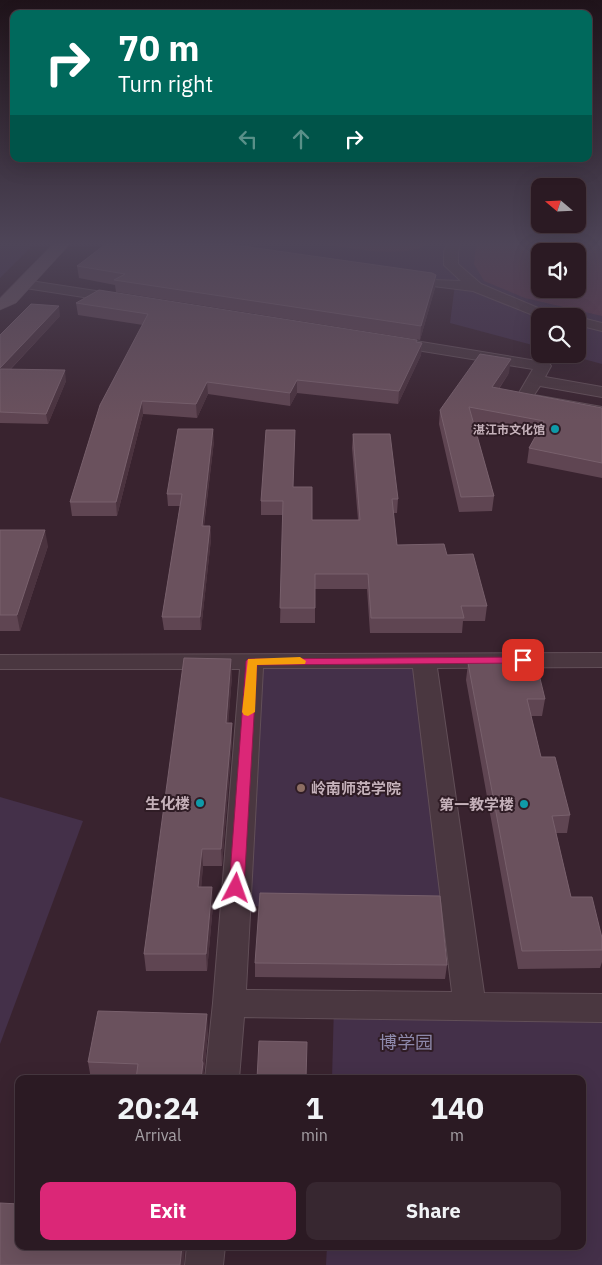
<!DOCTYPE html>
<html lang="en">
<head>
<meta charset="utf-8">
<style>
	body { margin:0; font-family:"IBM Plex Sans","Noto Sans SC",sans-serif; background:#372730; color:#f1f3f6; height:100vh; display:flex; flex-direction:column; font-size:19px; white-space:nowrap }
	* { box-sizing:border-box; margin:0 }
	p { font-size:16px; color:#a6a1a6 }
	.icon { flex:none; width:28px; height:28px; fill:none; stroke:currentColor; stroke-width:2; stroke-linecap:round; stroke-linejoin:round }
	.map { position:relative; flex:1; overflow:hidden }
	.details { position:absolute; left:15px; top:1075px; width:571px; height:175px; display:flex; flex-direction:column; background:#2b1a23; border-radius:10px; box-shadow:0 5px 20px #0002,0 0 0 1px #473841 }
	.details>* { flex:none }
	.guide { position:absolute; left:10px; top:10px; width:582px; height:152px; border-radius:10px; box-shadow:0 5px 20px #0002,0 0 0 1px #473841; background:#00695c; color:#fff; overflow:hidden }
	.needle { width:32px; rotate:289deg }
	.controls { position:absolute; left:531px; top:178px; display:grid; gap:10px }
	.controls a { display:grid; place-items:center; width:55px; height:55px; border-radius:10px; background:#2b1a23; box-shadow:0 5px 20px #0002,0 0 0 1px #473841; font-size:25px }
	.pin { position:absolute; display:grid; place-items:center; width:42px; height:42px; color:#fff; margin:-21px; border-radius:10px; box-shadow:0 2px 8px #0006 }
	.me { position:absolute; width:55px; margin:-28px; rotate:4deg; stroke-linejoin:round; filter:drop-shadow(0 0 4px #0008) }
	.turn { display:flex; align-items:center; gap:18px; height:105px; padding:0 25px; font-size:22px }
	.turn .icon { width:65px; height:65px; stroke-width:2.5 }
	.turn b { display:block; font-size:35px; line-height:42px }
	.lanes { display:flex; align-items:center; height:48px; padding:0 25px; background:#0003; justify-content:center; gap:25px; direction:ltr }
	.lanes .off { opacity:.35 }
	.eta { display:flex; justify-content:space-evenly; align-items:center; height:85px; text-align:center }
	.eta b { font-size:30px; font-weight:700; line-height:35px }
	.cta { display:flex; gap:10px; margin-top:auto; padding:10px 25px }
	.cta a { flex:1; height:58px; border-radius:10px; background:#db2777; color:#fff; font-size:20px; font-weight:700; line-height:58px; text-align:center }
	.cta a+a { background:#372730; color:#f1f3f6 }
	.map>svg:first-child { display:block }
</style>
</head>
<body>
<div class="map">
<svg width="602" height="1265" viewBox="0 0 602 1265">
	<rect width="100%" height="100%" fill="#39232f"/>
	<g fill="#443049" fill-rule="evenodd">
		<polygon points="0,243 84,243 33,245 0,278"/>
		<path d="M178 243H602V364L565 354H578V316H540V347L450 323 455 284ZM540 251H578V289H540Z"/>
		<polygon points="252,661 424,661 457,909 235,906"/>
		<polygon points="0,797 83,821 0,1044"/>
		<polygon points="334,1004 602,1008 602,1265 326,1265 327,1246 582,1246 582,1079 332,1079"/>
	</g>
	<g fill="#5e364a" fill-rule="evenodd">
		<path d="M319 243H430C406 260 347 248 319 243Z"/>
		<path d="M474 243H602V316L525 298 484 281 474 264 476 245ZM540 251H578V289H540Z"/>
	</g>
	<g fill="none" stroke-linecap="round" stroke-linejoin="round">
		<g stroke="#624f58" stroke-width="2">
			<g id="street">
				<polygon points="448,243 460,243 458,252 458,264 481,284 538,308 560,313 562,316 533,315 473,291 433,286 431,283 433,280 461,281 444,265 444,252"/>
				<polygon points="24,280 122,295 127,296 129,299 127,302 122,303 19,287 17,284 19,281"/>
				<polygon points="578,317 602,323 602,331 578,325"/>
				<polygon points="391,337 549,363 551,366 545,377 602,387 602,397 540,386 534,395 602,407 602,417 518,402 516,398 533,369 386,345 383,342 386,339"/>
				<path d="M602 653V667L437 668 484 993 602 994V1022L244 1017 239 1079H205L213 1003 240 669H0V655ZM263 668H413L452 992 246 990Z"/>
				<polygon points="187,1246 225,1246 223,1265 185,1265"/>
			</g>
		</g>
		<g stroke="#534049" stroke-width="1">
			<polygon id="primary" points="54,243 71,243 16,303 0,310 0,298"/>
		</g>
		<use href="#street" fill="#4a3740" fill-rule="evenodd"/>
		<use href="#primary" fill="#6a555f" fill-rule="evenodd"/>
	</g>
	<g fill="#5f4552">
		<polygon points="77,266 436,275 435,288 420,340 116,292 115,285 79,278"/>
		<polygon points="76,303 417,342 422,343 421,355 398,404 297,393 290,406 208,394 197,418 143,414 117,516 72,516 70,502 143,325 78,315"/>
		<polygon points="60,316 11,369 66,381 48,424 0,423 0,335"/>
		<polygon points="509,373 499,389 602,408 602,478 527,463 529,448 537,435 473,422 494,496 492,511 459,512 439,424 440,410"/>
		<polygon points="353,434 398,499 397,513 393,513 397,545 447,555 487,606 485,621 463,621 462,633 370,633 367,589 315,589 315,623 280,623 283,515 261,515 261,501 294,487 312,520 358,520 352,448"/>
		<polygon points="214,441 204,526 210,526 211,539 201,630 164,630 162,617 180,506 168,506 167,494"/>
		<polygon points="0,530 48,546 20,631 0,631"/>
		<polygon points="468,663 545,699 542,716 531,716 541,757 570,815 567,833 556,833 571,897 602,938 602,962 600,968 518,969 466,680"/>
		<polygon points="232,676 228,723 232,740 222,866 203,866 201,887 213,905 207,971 146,971 144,954"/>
		<polygon points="255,963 447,965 445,979 255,977"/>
		<polygon points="208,1032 204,1071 205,1079 91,1079 88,1062"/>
		<polygon points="249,1246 303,1246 303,1248"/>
	</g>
	<g fill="#4b333f">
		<polygon points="436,275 435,288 420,340 421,326"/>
		<polygon points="59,306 60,316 1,379 0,368"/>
		<polygon points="422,343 421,355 398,404 399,391"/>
		<polygon points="511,359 509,373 490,401 492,387"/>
		<polygon points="65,370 66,381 48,424 46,414"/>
		<polygon points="297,380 297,393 290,406 290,393"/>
		<polygon points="207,382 208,394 197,418 196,404"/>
		<polygon points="142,401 143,414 117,516 116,502"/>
		<polygon points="213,429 214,441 202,539 202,526"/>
		<polygon points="210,526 211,539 201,630 200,617"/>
		<polygon points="45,530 48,546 20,631 17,615"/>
		<polygon points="231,659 232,676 227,740 226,723"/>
		<polygon points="232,723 232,740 222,866 221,849"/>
		<polygon points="202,849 203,866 200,905 198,887"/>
		<polygon points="212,887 213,905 207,971 206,954"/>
		<polygon points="207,1014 208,1032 204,1071 205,1079 201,1079 202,1061"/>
		<polygon points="182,1246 185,1246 184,1265 180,1265"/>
	</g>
	<g fill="#6a515d" stroke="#78606c">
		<polygon points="107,243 221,243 432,273 436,275 421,326 114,280 125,274 77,266"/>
		<polygon points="99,290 417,340 416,342 422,343 399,391 297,380 290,393 207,382 196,404 142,401 116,502 70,502 100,405 148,314 76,303"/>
		<polygon points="31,304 59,306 0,368 0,335"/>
		<polygon points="480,354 511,359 492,387 602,408 602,463 529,448 544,421 469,407 494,496 461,497 440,410"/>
		<polygon points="0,369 65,370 46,414 0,412"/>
		<polygon points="178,429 213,429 202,526 210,526 200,617 162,617 182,494 167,494"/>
		<polygon points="266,430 295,430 293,487 312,487 312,520 360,520 353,434 390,434 398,499 392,499 397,545 444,544 447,555 473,554 487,606 461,606 464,618 371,618 368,574 315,574 315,608 280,608 283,501 261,501"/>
		<polygon points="0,530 45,530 17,615 0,615"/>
		<polygon points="184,658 231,659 226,723 232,723 221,849 202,849 198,887 212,887 206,954 144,954"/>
		<polygon points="536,662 545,699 527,699 541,757 555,757 570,815 552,816 571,897 592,897 602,938 602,950 522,951 468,663"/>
		<polygon points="260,893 440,896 447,965 255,963"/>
		<polygon points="98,1011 207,1014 202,1061 203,1063 201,1079 136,1079 138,1064 88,1062"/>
		<polygon points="259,1041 307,1042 306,1079 257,1079"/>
		<polygon points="0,1203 19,1204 19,1246 182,1246 180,1265 0,1265"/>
	</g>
	<linearGradient id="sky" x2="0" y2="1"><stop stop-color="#1f131a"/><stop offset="0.58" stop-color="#4e4558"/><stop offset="1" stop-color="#4e4558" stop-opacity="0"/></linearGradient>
	<rect width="602" height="420" fill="url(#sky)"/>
	<polygon fill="#db2777" stroke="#8e194d" points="523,657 529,660 527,663 257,665 244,888 242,892 236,893 231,892 229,888 246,661 248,659"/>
	<polygon fill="#f59e0b" points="300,657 306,661 305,664 257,665 255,712 248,716 244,715 242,712 248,659"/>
	<g fill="#0f9aa8" stroke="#2f1c25" stroke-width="2">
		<circle cx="555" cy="429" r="5"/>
		<circle cx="200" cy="803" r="5"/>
		<circle cx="524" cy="804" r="5"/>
	</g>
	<circle fill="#8d6e63" stroke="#2f1c25" stroke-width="2" cx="301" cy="788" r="5"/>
	<g text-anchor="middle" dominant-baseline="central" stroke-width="4" stroke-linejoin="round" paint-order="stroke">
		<g font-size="12" font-weight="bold" fill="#c6b2bb" stroke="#2f1c25" text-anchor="end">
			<text x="545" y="429">湛江市文化馆</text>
		</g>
		<g font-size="15" font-weight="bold" fill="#c6b2bb" stroke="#2f1c25" text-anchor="end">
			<text x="311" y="788" text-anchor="start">岭南师范学院</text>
			<text x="190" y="803">生化楼</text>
			<text x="514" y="804">第一教学楼</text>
		</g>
		<g font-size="18" fill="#8d88aa" stroke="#2f1c25">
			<text x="406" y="1042">博学园</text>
		</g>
	</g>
</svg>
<div class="controls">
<a><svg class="needle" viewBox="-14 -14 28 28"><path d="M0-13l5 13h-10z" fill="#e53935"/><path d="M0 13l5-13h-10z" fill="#a6a1a6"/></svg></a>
<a><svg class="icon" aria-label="sound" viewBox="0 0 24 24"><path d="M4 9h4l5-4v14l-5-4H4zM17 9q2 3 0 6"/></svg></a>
<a><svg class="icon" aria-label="search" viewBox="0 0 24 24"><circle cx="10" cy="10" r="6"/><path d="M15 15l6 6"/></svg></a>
</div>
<div class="pin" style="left:523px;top:660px;background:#d93025"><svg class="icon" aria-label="arrive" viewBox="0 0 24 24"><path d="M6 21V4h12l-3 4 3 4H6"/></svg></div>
<svg class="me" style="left:236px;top:888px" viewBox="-20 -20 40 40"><path d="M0-17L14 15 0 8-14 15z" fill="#db2777" stroke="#fff" stroke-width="4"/></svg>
<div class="guide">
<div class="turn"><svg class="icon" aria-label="right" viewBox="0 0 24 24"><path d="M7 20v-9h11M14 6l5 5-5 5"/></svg><div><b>70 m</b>Turn right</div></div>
<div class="lanes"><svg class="icon off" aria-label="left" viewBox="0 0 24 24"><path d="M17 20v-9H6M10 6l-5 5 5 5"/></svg><svg class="icon off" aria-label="ahead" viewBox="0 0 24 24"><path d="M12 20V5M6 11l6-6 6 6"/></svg><svg class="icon" aria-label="right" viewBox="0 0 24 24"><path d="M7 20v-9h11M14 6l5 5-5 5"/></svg></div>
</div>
<section class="details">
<div class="eta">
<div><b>20:24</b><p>Arrival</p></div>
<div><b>1</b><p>min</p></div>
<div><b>140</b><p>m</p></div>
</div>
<div class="cta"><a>Exit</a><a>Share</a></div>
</section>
</div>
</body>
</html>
